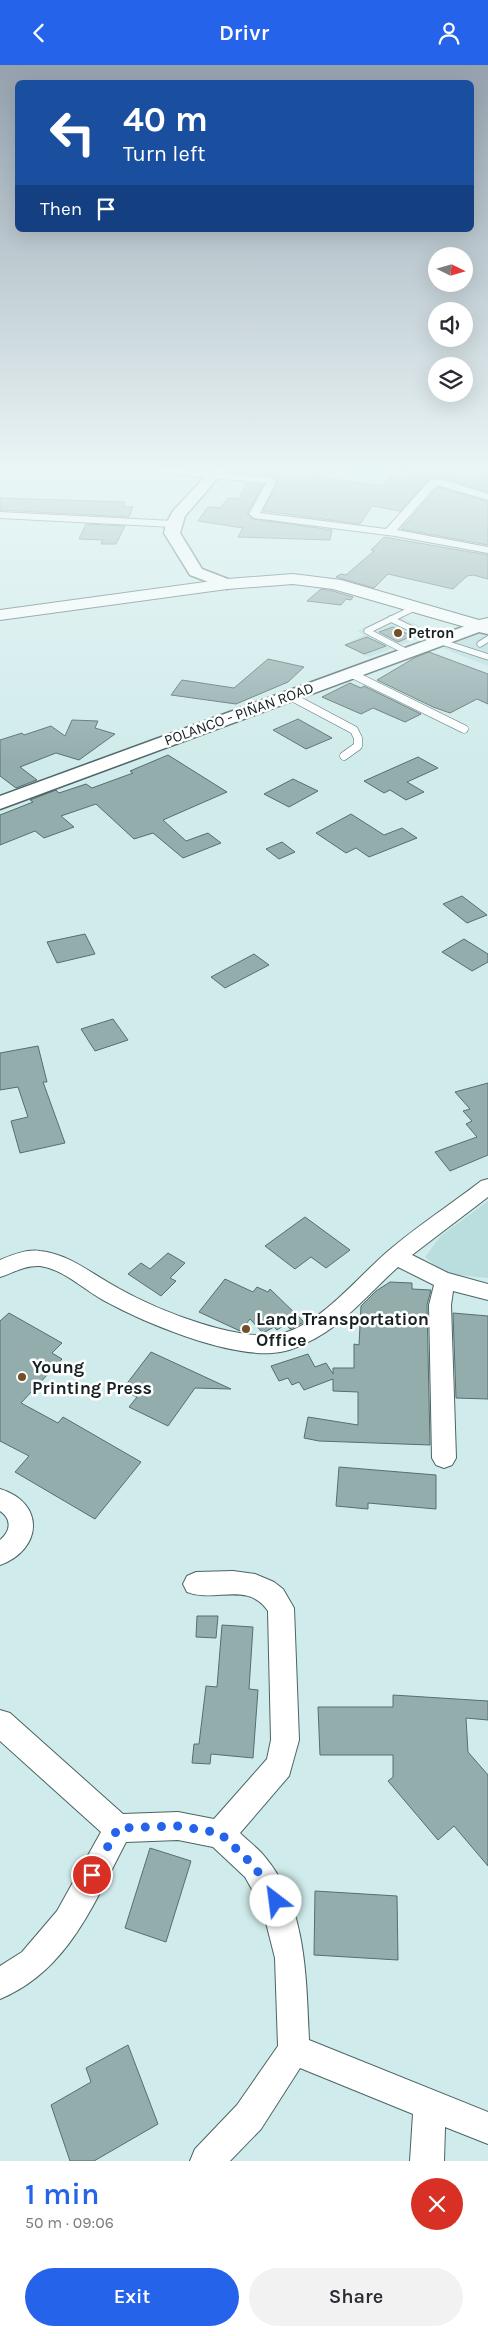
<!DOCTYPE html>
<html lang="en">
<head>
<meta charset="utf-8">
<style>
	body { margin:0; font-family:Karla,sans-serif; background:#f2f2f3; color:#2b2b33; height:100vh; display:flex; flex-direction:column; font-size:19px; white-space:nowrap }
	* { box-sizing:border-box; margin:0 }
	p { font-size:16px; color:#7c7c81 }
	.icon { flex:none; width:28px; height:28px; fill:none; stroke:currentColor; stroke-width:2; stroke-linecap:round; stroke-linejoin:round }
	.map { position:relative; height:2096px; overflow:hidden }
	.side { display:flex; flex-direction:column; background:#fff; flex:1 }
	.side>* { flex:none }
	.top-card { position:absolute; left:15px; top:15px; width:459px; height:152px; border-radius:8px; box-shadow:0 5px 20px #0002; background:#1a4fa0; color:#fff; overflow:hidden }
	.needle { width:32px; rotate:95deg }
	.controls { position:absolute; left:428px; top:182px; display:grid; gap:10px }
	.controls a { display:grid; place-items:center; width:45px; height:45px; border-radius:50%; background:#fff; box-shadow:0 5px 20px #0002; font-size:25px }
	.pin { position:absolute; display:grid; place-items:center; width:42px; height:42px; color:#fff; margin:-21px; border:2px solid #fff; border-radius:50%; box-shadow:0 1px 5px #0007 }
	.me { position:absolute; width:55px; margin:-28px; rotate:330deg; stroke-linejoin:round; filter:drop-shadow(0 0 4px #0008) }
	.turn { display:flex; align-items:center; gap:18px; height:105px; padding:0 25px; font-size:22px }
	.turn .icon { width:65px; height:65px; stroke-width:2.5 }
	.turn b { display:block; font-size:35px; line-height:42px }
	.then { display:flex; align-items:center; height:48px; padding:0 25px; background:#0003; gap:10px; font-size:19px }
	.round { display:grid; place-items:center; flex:none; width:52px; height:52px; border-radius:26px; background:#f2f2f3 }
	.overview { display:flex; align-items:center; justify-content:space-between; height:85px; padding:0 25px }
	h1 { font-size:30px; font-weight:600; line-height:38px; color:#2563eb }
	.button { display:flex; gap:10px; margin-top:auto; padding:10px 25px }
	.button a { flex:1; height:58px; border-radius:30px; background:#2563eb; color:#fff; font-size:20px; font-weight:600; line-height:58px; text-align:center }
	.button a+a { background:#f2f2f3; color:#2b2b33 }
	header { display:flex; justify-content:space-between; align-items:center; height:65px; padding:0 25px; background:#2563eb; color:#fff; font-size:22px; font-weight:600 }
	.map>svg:first-child { display:block }
</style>
</head>
<body>
<header><svg class="icon" aria-label="back" viewBox="0 0 24 24"><path d="M15 5l-7 7 7 7"/></svg>Drivr<svg class="icon" aria-label="person" viewBox="0 0 24 24"><circle cx="12" cy="8" r="4"/><path d="M4 21q1-7 8-7t8 7"/></svg></header>
<div class="map">
<svg width="488" height="2096" viewBox="0 0 488 2096">
	<rect width="100%" height="100%" fill="#d0ebeb"/>
	<g fill="#baddde">
		<polygon points="394,548 433,568 369,592 344,580 364,570 357,566"/>
		<polygon points="481,568 488,570 488,601 442,583"/>
		<polygon points="488,1136 488,1213 446,1209 425,1192 441,1171"/>
	</g>
	<g fill="#93acac" stroke="#566e6e">
		<polygon points="262,405 323,405 318,412 381,421 399,405 424,409 424,405 488,405 488,427 442,412 430,413 400,446 372,441 360,459 263,446 278,417 274,411 262,410"/>
		<polygon points="246,418 263,420 247,448 253,454 332,465 330,475 238,472 243,463 198,456 208,442 220,443 228,433 239,434"/>
		<polygon points="438,422 488,437 488,480 401,464"/>
		<polygon points="0,433 125,437 124,442 133,442 129,452 0,445"/>
		<polygon points="86,459 125,461 116,479 101,479 103,475 79,474"/>
		<polygon points="384,472 488,490 488,514 473,510 467,511 453,524 388,509 374,523 336,512 341,509 346,510 374,486 371,485"/>
		<polygon points="321,524 333,526 353,532 351,535 346,534 341,540 307,536"/>
		<polygon points="393,562 412,571 398,577 379,567"/>
		<polygon points="367,572 386,581 364,589 345,580"/>
		<polygon points="429,587 488,609 488,639 477,634 450,648 433,642 377,615 416,592"/>
		<polygon points="268,594 304,602 288,617 236,639 171,630 182,615 234,623"/>
		<polygon points="350,618 361,623 364,621 421,649 405,657 373,643 361,649 322,632"/>
		<polygon points="298,654 332,673 306,684 273,665"/>
		<polygon points="72,655 98,656 95,663 115,669 79,695 56,688 20,702 37,715 16,723 0,711 0,675 22,668 24,670 51,661 65,671"/>
		<polygon points="168,690 227,727 163,755 186,776 208,768 221,778 183,793 153,768 134,774 96,739 61,751 74,762 44,773 35,766 0,780 0,750 33,737 30,735 56,725 59,728 86,719 92,723 133,708 130,706"/>
		<polygon points="418,692 438,703 407,717 424,727 406,735 390,725 384,728 364,716"/>
		<polygon points="293,714 318,726 289,742 264,729"/>
		<polygon points="351,749 384,770 402,763 417,773 369,792 356,783 346,788 316,768"/>
		<polygon points="282,777 295,787 279,794 266,784"/>
		<polygon points="462,831 487,850 467,858 443,839"/>
		<polygon points="85,869 95,889 57,898 47,877"/>
		<polygon points="464,874 488,889 488,897 472,906 442,887"/>
		<polygon points="254,889 269,900 225,923 211,912"/>
		<polygon points="113,954 128,975 95,986 81,964"/>
		<polygon points="38,981 47,1017 43,1017 65,1078 20,1088 11,1056 28,1052 18,1022 0,1025 0,988"/>
		<polygon points="488,1018 488,1090 450,1106 435,1087 477,1072 466,1059 472,1056 463,1046 470,1044 455,1027"/>
		<polygon points="305,1152 350,1185 326,1203 311,1192 295,1204 265,1181"/>
		<polygon points="168,1188 185,1198 170,1213 176,1216 161,1231 128,1209 141,1198 150,1204"/>
		<polygon points="225,1214 253,1227 257,1222 268,1227 270,1224 304,1257 290,1264 286,1259 277,1265 274,1262 263,1268 250,1254 240,1266 199,1247"/>
		<polygon points="390,1217 412,1218 412,1224 431,1225 427,1240 430,1380 319,1376 304,1373 308,1352 358,1360 358,1327 333,1326 333,1314 304,1325 299,1317 292,1320 288,1313 279,1316 271,1301 308,1289 315,1302 326,1298 333,1309 333,1303 354,1303 354,1279 359,1280 361,1241 376,1226"/>
		<polygon points="9,1248 62,1278 52,1288 62,1294 21,1338 58,1358 63,1352 141,1397 95,1454 15,1407 29,1391 0,1376 0,1256"/>
		<polygon points="453,1248 488,1251 488,1334 456,1333"/>
		<polygon points="151,1287 231,1324 195,1323 168,1361 129,1342 137,1332 122,1325"/>
		<polygon points="339,1402 436,1410 436,1444 368,1438 368,1444 336,1441"/>
		<polygon points="197,1551 218,1551 216,1573 196,1572"/>
		<polygon points="222,1560 253,1562 249,1624 258,1625 253,1693 211,1689 210,1699 192,1698 194,1679 199,1679 206,1621 217,1622"/>
		<polygon points="393,1630 488,1636 488,1655 466,1653 468,1687 488,1710 488,1801 454,1761 438,1775 388,1716 393,1712 393,1690 320,1690 318,1642 393,1642"/>
		<polygon points="150,1783 191,1796 166,1877 125,1863"/>
		<polygon points="315,1826 397,1831 398,1895 314,1890"/>
		<polygon points="128,1980 158,2059 94,2096 70,2096 51,2040 91,2017 86,2003"/>
	</g>
	<g fill="none" stroke-linecap="round" stroke-linejoin="round">
		<g stroke="#4c6464" stroke-width="7">
			<g id="lane-far1">
				<polyline points="391,554 437,576"/>
				<polyline points="439,576 488,592"/>
				<polyline points="480,579 488,574"/>
				<polyline points="407,587 367,566 416,542"/>
			</g>
		</g>
		<g stroke="#4c6464" stroke-width="9">
			<g id="lane">
				<polyline points="350,608 464,664"/>
				<polyline points="290,631 354,665 358,673 358,681 344,691"/>
			</g>
		</g>
		<g stroke="#4c6464" stroke-width="2">
			<g id="street">
				<polygon points="155,405 187,405 274,413 276,418 260,448 386,464 430,415 441,414 488,429 488,435 437,420 397,465 488,482 488,488 395,471 254,453 249,449 266,418 160,408"/>
				<polygon points="0,447 173,456 178,459 173,462 0,453"/>
				<path d="M488 1114V1132L412 1190 448 1208 488 1219V1235L453 1226 451 1240 456 1393 452 1400 444 1403 436 1400 432 1393 429 1240 434 1220 398 1202C370 1227 343 1261 308 1277 297 1283 285 1287 272 1288 224 1291 145 1258 103 1235 83 1224 63 1204 40 1201 25 1200 13 1208 0 1212V1195C12 1190 27 1184 40 1186 70 1189 93 1210 118 1223 155 1244 246 1282 287 1267 325 1254 358 1212 387 1187 417 1161 450 1140 481 1116Z"/>
				<path d="M0 1424C46 1438 42 1485 0 1500V1475C11 1466 12 1454 0 1446Z"/>
				<path d="M233 1506 255 1509 274 1517 283 1524 294 1543 299 1675 289 1711 240 1768C248 1776 258 1783 265 1792 307 1842 306 1913 309 1975L488 2047V2079L445 2062 444 2096H410L413 2049 300 2003 261 2064 230 2096H190L195 2084 237 2040 278 1981 275 1893 262 1842 245 1812 213 1782 178 1775 126 1777C94 1838 68 1906 0 1934V1901L22 1887 57 1846 101 1767 0 1676V1645L10 1648 123 1749 178 1747 214 1754 267 1694 271 1675 268 1546C248 1516 215 1538 187 1527L183 1519 187 1511 196 1507Z"/>
			</g>
		</g>
		<g stroke="#4c6464" stroke-width="3">
			<g id="secondary">
				<polygon points="211,405 225,405 185,451 180,468 202,504 233,516 235,519 233,522 227,524 190,510 164,468 166,459 173,446"/>
				<polygon points="479,556 488,558 488,569 479,567 0,744 0,731"/>
			</g>
		</g>
		<g stroke="#4c6464" stroke-width="2">
			<polygon id="highway" points="293,509 341,515 479,555 488,553 488,564 479,566 333,524 293,519 227,524 0,555 0,545 227,514"/>
		</g>
		<use href="#lane-far1" stroke="#fff" stroke-width="5.5"/>
		<use href="#lane" stroke="#fff" stroke-width="8"/>
		<use href="#street" fill="#fff" fill-rule="evenodd"/>
		<use href="#secondary" fill="#fff" fill-rule="evenodd"/>
		<use href="#highway" fill="#fff" fill-rule="evenodd"/>
	</g>
	<linearGradient id="sky" x2="0" y2="1"><stop stop-color="#95a2ae"/><stop offset="0.58" stop-color="#eaf6f6"/><stop offset="1" stop-color="#eaf6f6" stop-opacity="0"/></linearGradient>
	<rect width="488" height="698" fill="url(#sky)"/>
	<g fill="none" stroke-linecap="round" stroke-linejoin="round">
		<polyline stroke="#2563eb" stroke-width="9" stroke-dasharray="0 16.2" points="92,1810 118,1763 178,1761 220,1768 255,1802 276,1836"/>
	</g>
	<g fill="#734e29" stroke="#fff" stroke-width="2">
		<circle cx="398" cy="568" r="5"/>
		<circle cx="246" cy="1264" r="5"/>
		<circle cx="22" cy="1312" r="5"/>
	</g>
	<g text-anchor="middle" dominant-baseline="central" stroke-width="5" stroke-linejoin="round" paint-order="stroke">
		<g font-size="15" font-weight="bold" fill="#172121" stroke="#fff" text-anchor="start">
			<text x="408" y="568">Petron</text>
		</g>
		<g font-size="15" fill="#172121" stroke="#fff">
			<text transform="translate(239 649) rotate(-20)">POLANCO - PIÑAN ROAD</text>
		</g>
		<g font-size="18" font-weight="bold" fill="#172121" stroke="#fff" text-anchor="start">
			<text x="256" y="1254">Land Transportation<tspan x="256" dy="21">Office</tspan></text>
			<text x="32" y="1302">Young<tspan x="32" dy="21">Printing Press</tspan></text>
		</g>
	</g>
</svg>
<div class="controls">
<a><svg class="needle" viewBox="-14 -14 28 28"><path d="M0-13l5 13h-10z" fill="#e53935"/><path d="M0 13l5-13h-10z" fill="#7c7c81"/></svg></a>
<a><svg class="icon" aria-label="sound" viewBox="0 0 24 24"><path d="M4 9h4l5-4v14l-5-4H4zM17 9q2 3 0 6"/></svg></a>
<a><svg class="icon" aria-label="layers" viewBox="0 0 24 24"><path d="M12 4l9 5-9 5-9-5zM3 14l9 5 9-5"/></svg></a>
</div>
<div class="pin" style="left:92px;top:1810px;background:#d93025"><svg class="icon" aria-label="arrive" viewBox="0 0 24 24"><path d="M6 21V4h12l-3 4 3 4H6"/></svg></div>
<svg class="me" style="left:276px;top:1836px" viewBox="-20 -20 40 40"><circle r="19" fill="#fff"/><path d="M0-13L10 11 0 6-10 11z" fill="#2563eb"/></svg>
<div class="top-card">
<div class="turn"><svg class="icon" aria-label="left" viewBox="0 0 24 24"><path d="M17 20v-9H6M10 6l-5 5 5 5"/></svg><div><b>40 m</b>Turn left</div></div>
<div class="then">Then<svg class="icon" aria-label="arrive" viewBox="0 0 24 24"><path d="M6 21V4h12l-3 4 3 4H6"/></svg></div>
</div>
</div>
<section class="side">
<div class="overview"><div><h1>1 min</h1><p>50 m · 09:06</p></div><a class="round" style="background:#d93025;color:#fff"><svg class="icon" aria-label="close" viewBox="0 0 24 24"><path d="M6 6l12 12M18 6L6 18"/></svg></a></div>
<div class="button"><a>Exit</a><a>Share</a></div>
</section>
</body>
</html>
